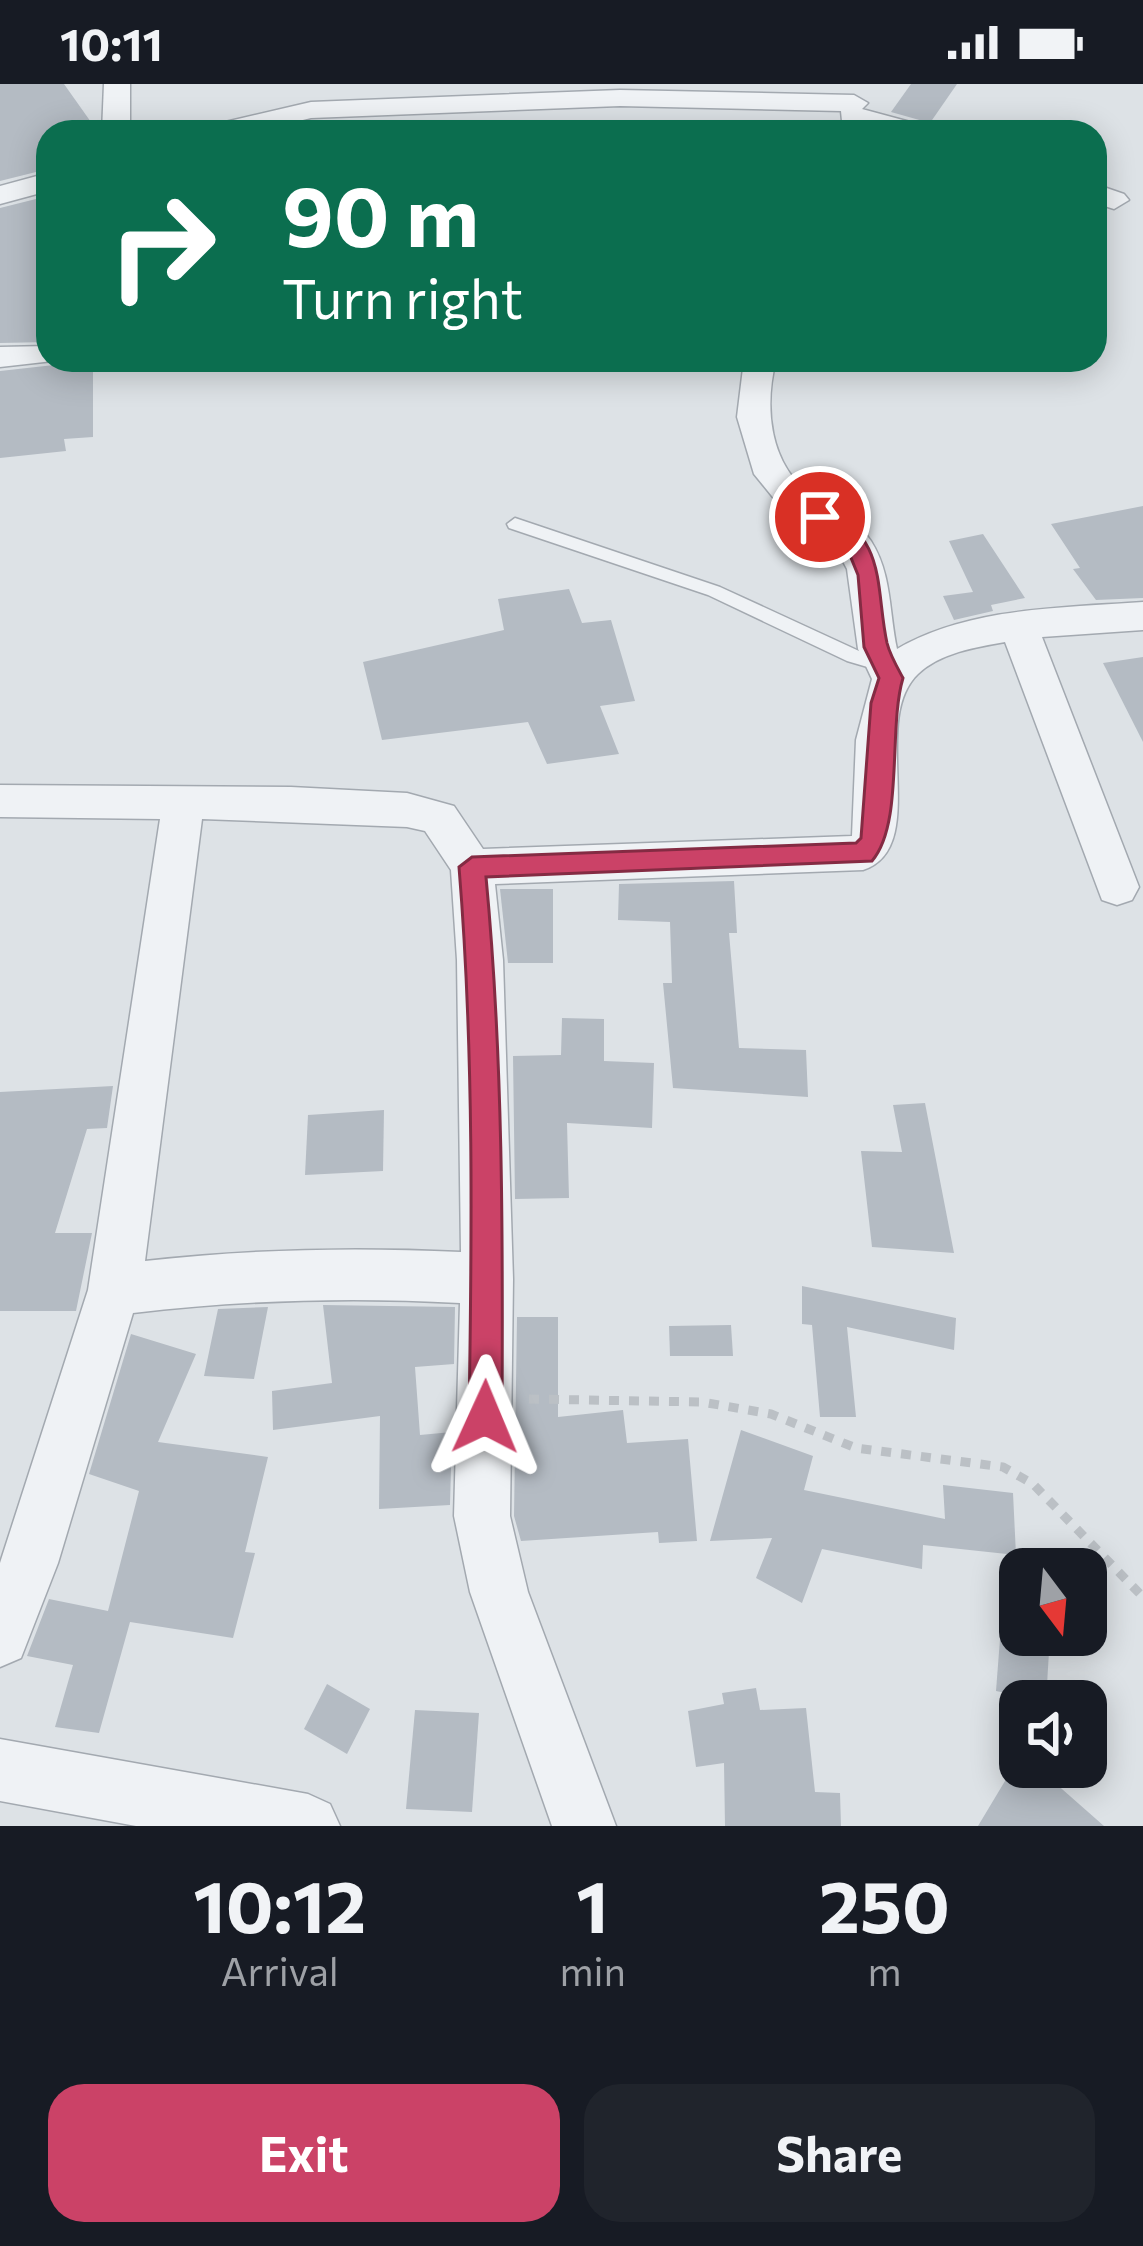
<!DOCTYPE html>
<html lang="en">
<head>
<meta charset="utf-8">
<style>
	body { margin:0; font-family:Commissioner,sans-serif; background:#20242c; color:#f1f3f6; height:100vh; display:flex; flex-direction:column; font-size:45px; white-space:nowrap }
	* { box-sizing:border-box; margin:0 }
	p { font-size:39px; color:#9ea1a6 }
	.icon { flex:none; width:66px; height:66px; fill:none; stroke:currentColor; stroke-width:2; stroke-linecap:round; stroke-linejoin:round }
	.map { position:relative; height:1742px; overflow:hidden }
	.details { display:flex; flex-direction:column; background:#171b24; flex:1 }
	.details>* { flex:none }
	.banner { position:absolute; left:36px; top:36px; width:1071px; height:252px; border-radius:36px; box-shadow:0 6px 30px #0003; background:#0b6e4f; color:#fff; overflow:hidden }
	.needle { width:78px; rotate:164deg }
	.buttons { position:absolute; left:999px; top:1464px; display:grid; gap:24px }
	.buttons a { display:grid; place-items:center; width:108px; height:108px; border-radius:24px; background:#171b24; box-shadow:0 6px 30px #0003; font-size:60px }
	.pin { position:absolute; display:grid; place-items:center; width:102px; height:102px; color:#fff; margin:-51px; border:6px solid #fff; border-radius:50%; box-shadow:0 3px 12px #0007 }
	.me { position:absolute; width:132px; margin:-66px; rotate:1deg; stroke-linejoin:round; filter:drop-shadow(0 0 9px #0008) }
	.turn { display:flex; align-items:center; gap:42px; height:252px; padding:0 48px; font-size:54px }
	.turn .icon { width:156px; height:156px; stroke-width:2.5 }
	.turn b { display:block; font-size:84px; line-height:102px }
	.eta { display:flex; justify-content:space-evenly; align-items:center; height:204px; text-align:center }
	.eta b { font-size:72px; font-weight:700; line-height:84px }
	.action { display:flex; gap:24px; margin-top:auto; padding:24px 48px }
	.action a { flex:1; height:138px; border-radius:36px; background:#cb4267; color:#fff; font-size:48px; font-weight:700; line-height:138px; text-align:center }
	.action a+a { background:#20242c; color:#f1f3f6 }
	.status { display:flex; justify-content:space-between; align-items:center; height:84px; padding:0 60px; background:#171b24; direction:ltr }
	.status svg { height:33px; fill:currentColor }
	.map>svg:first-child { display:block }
</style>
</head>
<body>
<div class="status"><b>10:11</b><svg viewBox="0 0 49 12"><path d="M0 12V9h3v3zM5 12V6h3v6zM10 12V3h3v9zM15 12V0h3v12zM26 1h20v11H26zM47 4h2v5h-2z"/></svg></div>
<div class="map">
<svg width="1143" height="1742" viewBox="0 0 1143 1742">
	<rect width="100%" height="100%" fill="#dde2e6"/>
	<g fill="#b4bbc3">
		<polygon points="0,0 64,0 98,48 48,48 48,85 0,97"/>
		<polygon points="911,0 957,0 930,39 891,28"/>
		<polygon points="48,112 48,258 0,259 0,124"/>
		<polygon points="57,276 93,276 93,353 64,355 66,367 0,374 0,287 54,281"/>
		<polygon points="1143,422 1143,514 1096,516 1073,485 1080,484 1051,440"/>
		<polygon points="983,450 1025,514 991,521 993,527 954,536 943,512 973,508 949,457"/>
		<polygon points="569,505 582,539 611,536 635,617 600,622 619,670 547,680 528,638 382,656 363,578 504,546 498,515"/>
		<polygon points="1143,573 1143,658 1103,579"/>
		<polygon points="734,797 737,849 729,849 739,964 806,966 808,1013 673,1004 663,899 672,899 670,838 618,836 619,800"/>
		<polygon points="500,805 553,805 553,879 508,879"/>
		<polygon points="562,934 604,935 604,977 654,979 652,1044 567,1039 569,1114 515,1115 513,972 561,971"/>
		<polygon points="113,1002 107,1044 87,1045 55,1149 92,1149 76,1227 0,1227 0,1008"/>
		<polygon points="925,1019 954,1169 872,1163 861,1067 902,1068 893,1021"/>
		<polygon points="384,1026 383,1087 305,1091 308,1031"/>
		<polygon points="802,1202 956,1234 954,1266 847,1243 856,1333 820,1333 812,1241 802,1240"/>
		<polygon points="323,1221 455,1223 454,1280 415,1283 420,1351 452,1348 450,1421 379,1425 380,1332 273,1346 272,1307 332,1299"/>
		<polygon points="268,1223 254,1295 204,1292 218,1225"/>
		<polygon points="517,1233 558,1233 558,1333 623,1326 627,1359 688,1355 697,1457 659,1459 658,1448 521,1457 514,1432"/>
		<polygon points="731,1241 733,1272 670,1272 669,1242"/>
		<polygon points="131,1250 196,1270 158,1358 268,1373 245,1468 255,1469 233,1554 130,1538 99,1649 55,1643 73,1581 27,1572 49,1515 108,1527 139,1407 89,1390"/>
		<polygon points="741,1346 813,1372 804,1406 945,1435 943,1401 1013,1409 1016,1471 923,1461 922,1485 822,1465 802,1519 756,1494 772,1454 710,1457"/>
		<polygon points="1000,1555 1049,1568 1046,1617 996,1607"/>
		<polygon points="327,1600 370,1625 347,1670 304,1645"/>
		<polygon points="756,1604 760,1626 806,1624 815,1708 840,1709 841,1742 725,1742 724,1679 696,1683 688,1627 724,1620 722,1609"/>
		<polygon points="415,1626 479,1629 472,1728 406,1725"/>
		<polygon points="1020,1672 1020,1683 1037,1683 1104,1742 978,1742"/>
	</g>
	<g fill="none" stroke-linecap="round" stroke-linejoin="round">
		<g stroke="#a3a9b0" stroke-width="3">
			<polygon id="service" points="515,434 720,503 859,567 887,575 890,580 881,587 847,577 708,511 509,444 507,440"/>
		</g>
		<g stroke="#a3a9b0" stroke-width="3">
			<g id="minor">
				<polygon points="104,0 130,0 130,48 102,48"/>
				<polygon points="620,6 854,11 868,19 862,25 925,42 929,48 883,48 842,37 841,27 620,22 311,34 253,48 204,48 208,42 311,18"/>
				<polygon points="48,89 48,107 0,120 0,102"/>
				<polygon points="1095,100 1124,110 1129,116 1114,125 1095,119"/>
				<polygon points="48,262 48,276 53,277 0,283 0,263"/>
				<path d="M744 276H776C764 324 769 380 812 412 832 427 856 435 871 457 892 490 889 528 897 565 970 523 1061 524 1143 518V546L1042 553 1139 803 1132 816 1117 821 1102 816 1005 558C976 563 940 569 918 590 868 638 932 763 863 786L495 800 503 876 513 1195 510 1432 528 1508 616 1742H552L470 1508 454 1432 460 1219C349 1213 243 1216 133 1229L58 1479 21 1574 0 1583V1479L88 1206 160 735 0 733V701L291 703 407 709 454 722 483 765 852 752 856 656 872 595 858 565 847 485 835 462 784 427 754 390 737 333ZM202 735 407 743 425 747 451 786 457 876 461 1168C354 1163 251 1165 145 1177Z"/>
				<polygon points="0,1655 308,1710 330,1720 340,1742 136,1742 0,1717"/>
			</g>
		</g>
		<polyline stroke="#bbc0c5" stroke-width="9" stroke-dasharray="10 10" stroke-linecap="butt" points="529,1315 702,1318 771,1330 856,1364 1003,1383 1033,1400 1143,1513"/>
		<use href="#service" fill="#eff2f5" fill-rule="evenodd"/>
		<use href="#minor" fill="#eff2f5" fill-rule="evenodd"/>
	</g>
	<path fill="#cb4267" stroke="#842b43" stroke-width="3" d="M820 426C888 448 875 504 887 559 890 571 897 583 903 594 888 644 904 740 872 777L486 793C503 972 503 1153 502 1333L497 1344 485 1349 473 1344 469 1333C472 1150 474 966 459 783L472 773 856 759 861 754 871 619 879 594 864 563 858 491 849 469 809 433Z"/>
</svg>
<div class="buttons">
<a><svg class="needle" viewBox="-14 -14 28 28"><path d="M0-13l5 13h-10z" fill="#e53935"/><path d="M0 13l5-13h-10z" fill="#9ea1a6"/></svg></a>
<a><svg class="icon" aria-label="sound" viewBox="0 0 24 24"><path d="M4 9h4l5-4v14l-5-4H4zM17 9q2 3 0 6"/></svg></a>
</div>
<div class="pin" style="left:820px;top:433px;background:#d93025"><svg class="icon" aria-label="arrive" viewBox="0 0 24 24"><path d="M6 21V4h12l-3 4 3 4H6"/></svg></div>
<svg class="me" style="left:485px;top:1333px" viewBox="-20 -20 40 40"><path d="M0-17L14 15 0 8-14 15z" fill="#cb4267" stroke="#fff" stroke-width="4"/></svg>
<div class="banner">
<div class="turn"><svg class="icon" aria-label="right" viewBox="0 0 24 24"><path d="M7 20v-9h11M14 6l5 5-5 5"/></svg><div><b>90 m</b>Turn right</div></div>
</div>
</div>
<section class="details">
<div class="eta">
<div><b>10:12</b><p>Arrival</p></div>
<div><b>1</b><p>min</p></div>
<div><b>250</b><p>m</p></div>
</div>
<div class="action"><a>Exit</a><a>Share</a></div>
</section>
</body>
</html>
